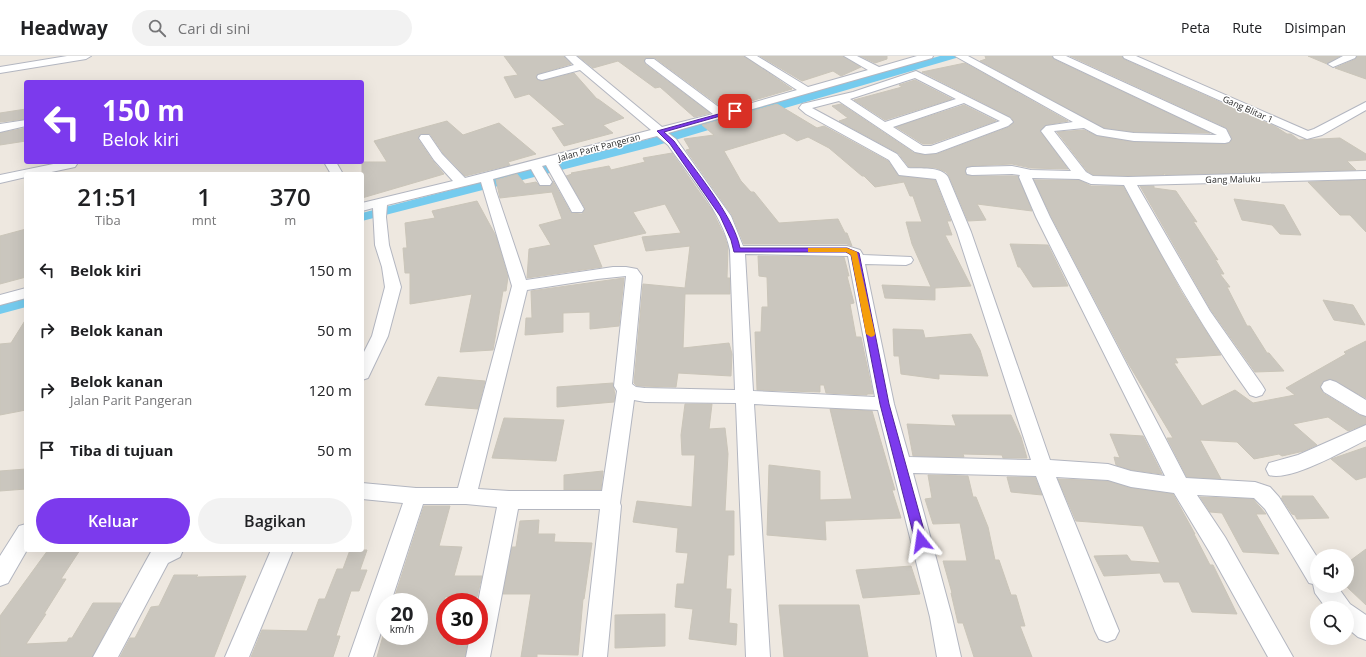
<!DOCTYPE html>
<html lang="id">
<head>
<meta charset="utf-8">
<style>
	body { margin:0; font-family:"Open Sans",sans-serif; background:#f2f2f2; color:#202124; height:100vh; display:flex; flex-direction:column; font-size:15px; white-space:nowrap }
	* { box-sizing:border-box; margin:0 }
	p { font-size:13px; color:#757577 }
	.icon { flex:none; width:22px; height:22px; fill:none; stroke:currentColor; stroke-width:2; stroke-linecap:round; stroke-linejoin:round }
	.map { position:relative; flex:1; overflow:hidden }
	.sheet { position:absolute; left:24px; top:116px; width:340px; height:380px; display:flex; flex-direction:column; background:#fff; border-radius:4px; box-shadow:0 4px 16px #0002 }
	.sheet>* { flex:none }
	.banner { position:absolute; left:24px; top:24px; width:340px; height:84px; border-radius:4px; box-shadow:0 4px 16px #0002; background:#7c3aed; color:#fff; overflow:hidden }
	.buttons { position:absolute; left:1310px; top:493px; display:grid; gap:8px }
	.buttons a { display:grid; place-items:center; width:44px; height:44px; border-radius:50%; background:#fff; box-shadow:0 4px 16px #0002; font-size:20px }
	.speed { position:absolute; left:376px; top:537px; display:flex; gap:8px; font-size:20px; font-weight:700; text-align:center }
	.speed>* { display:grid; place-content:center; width:52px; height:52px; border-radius:50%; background:#fff; box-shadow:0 4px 16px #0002; line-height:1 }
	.speed small { font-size:10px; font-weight:400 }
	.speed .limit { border:6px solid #d22; background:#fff; color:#111 }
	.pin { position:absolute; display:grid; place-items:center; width:34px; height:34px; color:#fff; margin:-17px; border-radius:8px; box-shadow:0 2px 6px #0006 }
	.me { position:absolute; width:44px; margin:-22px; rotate:345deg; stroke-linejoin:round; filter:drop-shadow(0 0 3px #0008) }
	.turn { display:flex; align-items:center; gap:14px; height:84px; padding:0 12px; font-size:18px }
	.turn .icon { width:52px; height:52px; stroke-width:2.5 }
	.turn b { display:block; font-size:28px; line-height:34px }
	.eta { display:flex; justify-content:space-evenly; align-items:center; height:68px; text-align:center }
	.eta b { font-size:24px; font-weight:600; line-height:28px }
	.primary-button { display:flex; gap:8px; margin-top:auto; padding:8px 12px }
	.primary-button a { flex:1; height:46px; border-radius:24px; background:#7c3aed; color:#fff; font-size:16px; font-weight:600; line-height:46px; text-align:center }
	.primary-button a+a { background:#f2f2f2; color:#202124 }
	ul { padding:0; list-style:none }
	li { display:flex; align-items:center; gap:12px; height:60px; padding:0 12px }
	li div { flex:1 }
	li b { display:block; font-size:15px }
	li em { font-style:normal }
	header { display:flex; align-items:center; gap:24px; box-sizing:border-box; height:56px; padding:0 20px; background:#fff; border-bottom:1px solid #e0e0e0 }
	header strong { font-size:19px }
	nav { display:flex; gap:22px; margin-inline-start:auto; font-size:14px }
	.search { width:280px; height:36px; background:#f2f2f2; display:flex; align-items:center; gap:10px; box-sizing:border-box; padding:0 14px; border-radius:22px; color:#757577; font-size:15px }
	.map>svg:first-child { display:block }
</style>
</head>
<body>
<header>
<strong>Headway</strong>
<div class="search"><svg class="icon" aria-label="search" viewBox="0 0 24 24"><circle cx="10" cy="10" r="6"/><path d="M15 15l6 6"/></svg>Cari di sini</div>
<nav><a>Peta</a><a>Rute</a><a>Disimpan</a></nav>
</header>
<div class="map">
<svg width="1366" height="601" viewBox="0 0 1366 601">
	<rect width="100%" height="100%" fill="#eee8e0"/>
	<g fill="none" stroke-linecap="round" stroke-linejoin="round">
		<g fill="#75cbee" fill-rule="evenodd">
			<polygon points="940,0 957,0 956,2 761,59 753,59 751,56 753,53"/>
			<polygon points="728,60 732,61 734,64 732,67 655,90 362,165 362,157 645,84"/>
			<polygon points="26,241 26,251 0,258 0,246"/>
		</g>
	</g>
	<g fill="#cac6be" stroke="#cac5b9">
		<polygon points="504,0 564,0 571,8 538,18 536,20 537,24 542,25 574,17 597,43 598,43 624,62 603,69 613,77 564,90 552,72 565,69 529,38 515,42 504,21 518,19"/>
		<polygon points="578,0 744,0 792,33 724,53 655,2 645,2 644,6 645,8 710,57 694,61 660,31 655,32 618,5 593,12"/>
		<polygon points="760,0 843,0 861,11 841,20 833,15 802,25"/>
		<polygon points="860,0 887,0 887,3 875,7"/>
		<polygon points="985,0 1052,0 1053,3 1210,77 1134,76 1104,72 980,5 986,3"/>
		<polygon points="1070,0 1122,0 1123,3 1276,71 1287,78 1291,78 1299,84 1340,82 1366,98 1366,104 1347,105 1356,114 1166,119 1163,117 1164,119 1128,120 1093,119 1087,115 1057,76 1084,74 1097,80 1134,86 1225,88 1230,87 1232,82 1227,72"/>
		<polygon points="1308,0 1340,0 1327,8"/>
		<polygon points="1357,0 1366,0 1366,23 1335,12 1356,3"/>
		<polygon points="965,7 1068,65 1046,69 1040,75 1068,113 1031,112 1012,108 972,110 966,112 966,118 972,120 1018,120 1032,155 977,148 986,164 968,165 949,120 946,116 936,112 909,111 898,97 839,65 848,62 832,50 841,48 914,97 925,99 937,98 1009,71 1014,66 1011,61 922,16"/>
		<polygon points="915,24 952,43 885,64 854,44 902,31 899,29"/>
		<polygon points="777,48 817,72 824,70 888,105 899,120 935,124 951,165 947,165 952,179 945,179 971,230 935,232 935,244 885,242 882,229 931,231 912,188 906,166 922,166 913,140 910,140 904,126 875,131 864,120 862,120 829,92 808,81 797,85 784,77 724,95 741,125 751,136 754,136 779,167 838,163 845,177 847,177 852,190 847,188 744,188 732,159 686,94 690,93 684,83 714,79 702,69"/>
		<polygon points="964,49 996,65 931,88 923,88 896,71"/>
		<polygon points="26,53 26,63 0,66 0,57"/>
		<polygon points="447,65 463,79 499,67 536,98 508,106 510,109 465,120 443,97 430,78 421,78 418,83 433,105 444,118 362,142 362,106 387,106 374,85"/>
		<polygon points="26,72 26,85 0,89 0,77"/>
		<polygon points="672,97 712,154 725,181 728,192 727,222 730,222 730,238 685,238 683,292 729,287 732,298 731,320 678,317 676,331 637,330 634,327 643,228 685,232 690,190 646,195 642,181 681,177 665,148 633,156 646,177 593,189 602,211 527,222 529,193 551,189 539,169 562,163 552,136 500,142 496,124 517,118 525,128 536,126 540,130 550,130 553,125 571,157 582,158 585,152 566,120 572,118 571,117 609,110 611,114 645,106 643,102"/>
		<polygon points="1034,124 1079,124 1091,130 1123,130 1182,237 1221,299 1175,302 1178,307 1174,307 1202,350 1235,334 1253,347 1295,339 1286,332 1346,298 1344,296 1366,285 1366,342 1330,323 1324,325 1320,330 1323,337 1359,359 1366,361 1366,368 1348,375 1328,361 1293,368 1317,389 1304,395 1282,400 1279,398 1254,403 1237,386 1200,384 1221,423 1187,421 1167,382 1173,382 1128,307 1051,160"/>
		<polygon points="1366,124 1366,176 1350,159 1340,159 1308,126"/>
		<polygon points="1140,130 1154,130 1154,132 1176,135 1197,166 1193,165 1218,204 1215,203 1224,218 1220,218 1230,231 1227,231 1247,270 1250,270 1267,297 1269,297 1284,315 1255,316 1211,254"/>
		<polygon points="1234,143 1284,149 1301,179 1280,178 1272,169 1242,164"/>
		<polygon points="477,145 496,180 508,221 506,235 503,235 493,294 460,296 472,238 410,248 410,217 405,217 403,192 407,192 405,167 435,162 432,155"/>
		<polygon points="26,173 26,221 0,228 0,180"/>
		<polygon points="1010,188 1048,189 1068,230 1033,231 1020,211 1018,211"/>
		<polygon points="758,200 844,201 849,220 847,220 854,247 850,248 856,281 861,281 873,338 867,338 867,339 826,337 824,329 820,329 820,336 757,334 755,276 761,276 762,251 768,251 767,221 759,220"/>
		<polygon points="624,222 619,270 590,273 590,256 563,257 563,276 525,279 526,262 532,262 531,235"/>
		<polygon points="1323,244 1353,249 1365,269 1334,264"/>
		<polygon points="26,263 26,354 0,359 0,288 11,287"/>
		<polygon points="893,273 923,274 925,282 971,278 980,294 988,320 939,318 939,323 901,318 899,300 894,300"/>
		<polygon points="438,321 485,325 478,353 425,349"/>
		<polygon points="613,327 615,340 614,346 557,351 557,331"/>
		<polygon points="685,348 712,348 709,373 725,372 728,398 725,455 734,455 734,499 728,499 726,533 731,533 729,567 737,568 736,589 689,583 693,553 675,551 677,528 684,528 688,497 676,496 678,472 633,466 637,445 692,451 695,399 682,399 681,379"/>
		<polygon points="830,353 872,355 895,434 892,434 901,462 825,465 826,484 767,479 769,409 820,415 820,444 852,443"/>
		<polygon points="952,359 1011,359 1021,381 1027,402 1003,402 1002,399 963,398 964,401 913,400 907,368 956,370"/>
		<polygon points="504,362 564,364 556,405 492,402"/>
		<polygon points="1110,378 1143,380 1162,418 1131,414 1116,409 1114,401 1120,402"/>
		<polygon points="1366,391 1366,421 1356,424 1331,403"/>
		<polygon points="26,413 26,433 0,435 0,415"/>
		<polygon points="603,415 601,434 564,434 564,419"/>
		<polygon points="928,419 968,420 973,441 976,441 988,471 995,504 999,504 1011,539 1016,539 1025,570 1020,570 1032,601 974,601 963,567 958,567 951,537 952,537 943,505 967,505 960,467 933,468 925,443 932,442"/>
		<polygon points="1007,421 1035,421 1042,439 1011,436"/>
		<polygon points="1058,423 1108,425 1131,432 1173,438 1195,478 1194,478 1210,509 1213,509 1237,558 1192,556 1179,526 1164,526 1160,517 1104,520 1094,500 1127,499 1131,505 1160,507 1143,470 1076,465"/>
		<polygon points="1282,440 1313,440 1329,462 1297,463 1295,459 1292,458 1281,442 1283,442"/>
		<polygon points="1200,441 1253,443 1266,458 1256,458 1279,498 1243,496 1222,457 1210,456"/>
		<polygon points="424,450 450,450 439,490 462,491 454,520 482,520 477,541 445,541 445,581 468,582 465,601 377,601 383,580 419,580 419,546 393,546"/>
		<polygon points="539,464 538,478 555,478 554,486 592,487 584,543 583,543 578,599 537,598 537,601 521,601 531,538 503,538 512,491 516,491 520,465"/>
		<polygon points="1366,493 1366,549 1347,531 1347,507"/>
		<polygon points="48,494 80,494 61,523 66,523 44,558 46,558 26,588 67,586 69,582 72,582 93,547 121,547 92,601 0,601 0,560"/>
		<polygon points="350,494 367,494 360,514 367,514 359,535 351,535 336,580 340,580 333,601 251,601 262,574 307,575 319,543 325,543 337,513 343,513"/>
		<polygon points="911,510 920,538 863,542 856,514"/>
		<polygon points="174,519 198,519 196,521 246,520 214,601 120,601 130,582 135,582 151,551 159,550"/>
		<polygon points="779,549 859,549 868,601 784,601"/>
		<polygon points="665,558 665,590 615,592 615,559"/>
	</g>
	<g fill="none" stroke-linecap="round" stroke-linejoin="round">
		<g stroke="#b3b6c0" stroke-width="2">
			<g id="minor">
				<polygon points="67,0 91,0 86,3 0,17 0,11"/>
				<path d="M565 0H576L662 71 713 58 646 7 645 5 646 3H654L724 55 797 34 745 0H757L808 31 868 14 844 0H857L879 11 917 0H933L932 2 668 77 676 83 731 160 743 190H847L860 194 863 199 911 201 913 204 911 207 906 209 865 208 894 348 909 401 1031 404 957 176 936 123 899 119 889 104 806 58 799 52 802 48 853 36 916 15 1010 62 1013 66 1008 70 936 97 925 98 915 96 839 45 812 52 897 98 908 112C920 113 941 110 948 121L971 176 1050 404 1108 408 1131 415 1165 420 1036 161 1019 121 1020 119 1012 118 972 119 967 118 966 115 967 112 972 111 1012 110 1031 114 1071 115 1041 75 1046 70 1073 66 955 0H968L1104 73 1134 77 1217 79 1054 2 1053 0H1066L1226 73 1231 83 1229 86 1225 87 1134 85 1097 79 1084 72 1054 75 1086 116 1093 120 1128 121 1366 115V123L1137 129 1210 255 1262 329 1265 334 1262 339 1256 341 1250 339C1202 272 1162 201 1124 129L1091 128 1079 123 1032 122 1050 161 1186 422 1255 426 1270 431 1279 441 1317 501V530H1337L1350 548 1366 559V584L1358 581 1347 572V552H1326L1315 537 1313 528 1309 527 1265 453 1254 442 1197 439 1225 481 1293 601H1268L1209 495 1174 437 1131 431 1108 424 1056 421 1119 575 1115 583 1107 586 1099 583 1095 575 1036 420 913 417 952 561 961 601H937L930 561 878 354 754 348 770 601H746L736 347 645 346 634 344 620 447 621 450 607 601H583L600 453H518L490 601H466L470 580H479V546H478L497 451 466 448H423L391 546H385V564L373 601H349L403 447 362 443V427L416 432H458L512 230 481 126 387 149 386 161 389 189 401 231 388 280 368 322 362 324V300L372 280 385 231 382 211 375 189 373 152 362 155V147L453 125 434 104 419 82 421 79H429L442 98 465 122 651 74 580 14 542 24 538 23 537 21 538 19 574 9ZM915 22 956 43 885 66 850 43ZM964 47 1000 65 931 90H923L893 71ZM657 80 668 89C689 119 723 158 730 194L735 334 645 332 636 331 632 328 642 220 637 213 626 211H613L526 224 496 135 493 123 531 113 540 129H550L552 126 542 110 546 109 572 156H582L584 153 557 106ZM745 198 848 200 875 341 753 335ZM626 220 614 330 617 335 602 435H509L478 433 527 234 597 223Z"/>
				<polygon points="1123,0 1136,0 1308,75 1314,73 1366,46 1366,54 1322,79 1307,83 1124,2"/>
				<polygon points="1343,0 1356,0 1355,2 1333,11 1328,8"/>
				<polygon points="26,64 26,70 0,76 0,68"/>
				<polygon points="63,106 76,106 77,108 75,111 42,118 26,118 26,121 0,127 0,119"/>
				<polygon points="324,106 336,106 343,118 331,118"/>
				<polygon points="26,232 26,242 0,249 0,239"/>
				<polygon points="1330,324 1336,326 1366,344 1366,360 1360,358 1324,336 1321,331 1324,326"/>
				<path d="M1366 369V384C1345 394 1290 426 1269 419L1266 413 1269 407 1298 399Z"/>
				<polygon points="26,468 26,494 27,494 8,527 0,530 0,500 19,470"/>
				<polygon points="152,494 183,494 180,501 168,507 118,601 93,601"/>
				<polygon points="271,494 293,494 249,601 225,601"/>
			</g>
		</g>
		<use href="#minor" fill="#fff" fill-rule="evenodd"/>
	</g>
	<path fill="#7c3aed" stroke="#51269a" d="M733 54 738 55 664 76 674 85C694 113 734 160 740 192H847L859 197 889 348 927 485 925 489 921 490 917 489 915 485 880 348 851 199 846 196H734L731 184 720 160 670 88 657 75Z"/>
	<polygon fill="#f59e0b" points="808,192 847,192 857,196 875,278 874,280 871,281 866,278 851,199 846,196 808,196"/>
	<g text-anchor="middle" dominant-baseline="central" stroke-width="3" stroke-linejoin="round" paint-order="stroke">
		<g font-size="9" fill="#2d2d2d" stroke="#fff">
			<text transform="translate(1248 53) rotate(24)">Gang Blitar 1</text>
			<text transform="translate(599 91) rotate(-15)">Jalan Parit Pangeran</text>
			<text transform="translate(1233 123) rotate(-1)">Gang Maluku</text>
		</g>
	</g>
</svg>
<div class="buttons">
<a><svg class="icon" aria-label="sound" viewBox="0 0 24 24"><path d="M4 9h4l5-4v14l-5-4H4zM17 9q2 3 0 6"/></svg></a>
<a><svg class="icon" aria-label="search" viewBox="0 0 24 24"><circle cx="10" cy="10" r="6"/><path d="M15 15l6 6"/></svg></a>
</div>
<div class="speed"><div>20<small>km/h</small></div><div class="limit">30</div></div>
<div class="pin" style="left:735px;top:55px;background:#d93025"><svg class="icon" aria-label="arrive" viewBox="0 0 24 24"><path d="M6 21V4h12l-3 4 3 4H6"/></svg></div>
<svg class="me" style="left:921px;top:485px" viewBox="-20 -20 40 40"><path d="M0-17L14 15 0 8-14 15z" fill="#7c3aed" stroke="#fff" stroke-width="4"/></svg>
<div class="banner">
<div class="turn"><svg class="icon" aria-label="left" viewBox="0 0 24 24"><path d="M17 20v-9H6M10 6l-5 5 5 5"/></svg><div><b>150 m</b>Belok kiri</div></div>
</div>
<section class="sheet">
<div class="eta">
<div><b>21:51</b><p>Tiba</p></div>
<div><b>1</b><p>mnt</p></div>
<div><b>370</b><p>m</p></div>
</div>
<ul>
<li><svg class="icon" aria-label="left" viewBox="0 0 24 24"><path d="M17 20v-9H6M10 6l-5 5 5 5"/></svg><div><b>Belok kiri</b></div><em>150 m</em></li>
<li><svg class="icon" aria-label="right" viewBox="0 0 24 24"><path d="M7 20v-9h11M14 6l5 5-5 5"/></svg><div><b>Belok kanan</b></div><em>50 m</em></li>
<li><svg class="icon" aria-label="right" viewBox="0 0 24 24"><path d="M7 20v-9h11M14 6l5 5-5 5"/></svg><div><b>Belok kanan</b><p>Jalan Parit Pangeran</p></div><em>120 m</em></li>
<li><svg class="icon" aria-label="arrive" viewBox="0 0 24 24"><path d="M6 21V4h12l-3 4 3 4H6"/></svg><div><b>Tiba di tujuan</b></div><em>50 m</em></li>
</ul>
<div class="primary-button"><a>Keluar</a><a>Bagikan</a></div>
</section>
</div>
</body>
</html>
